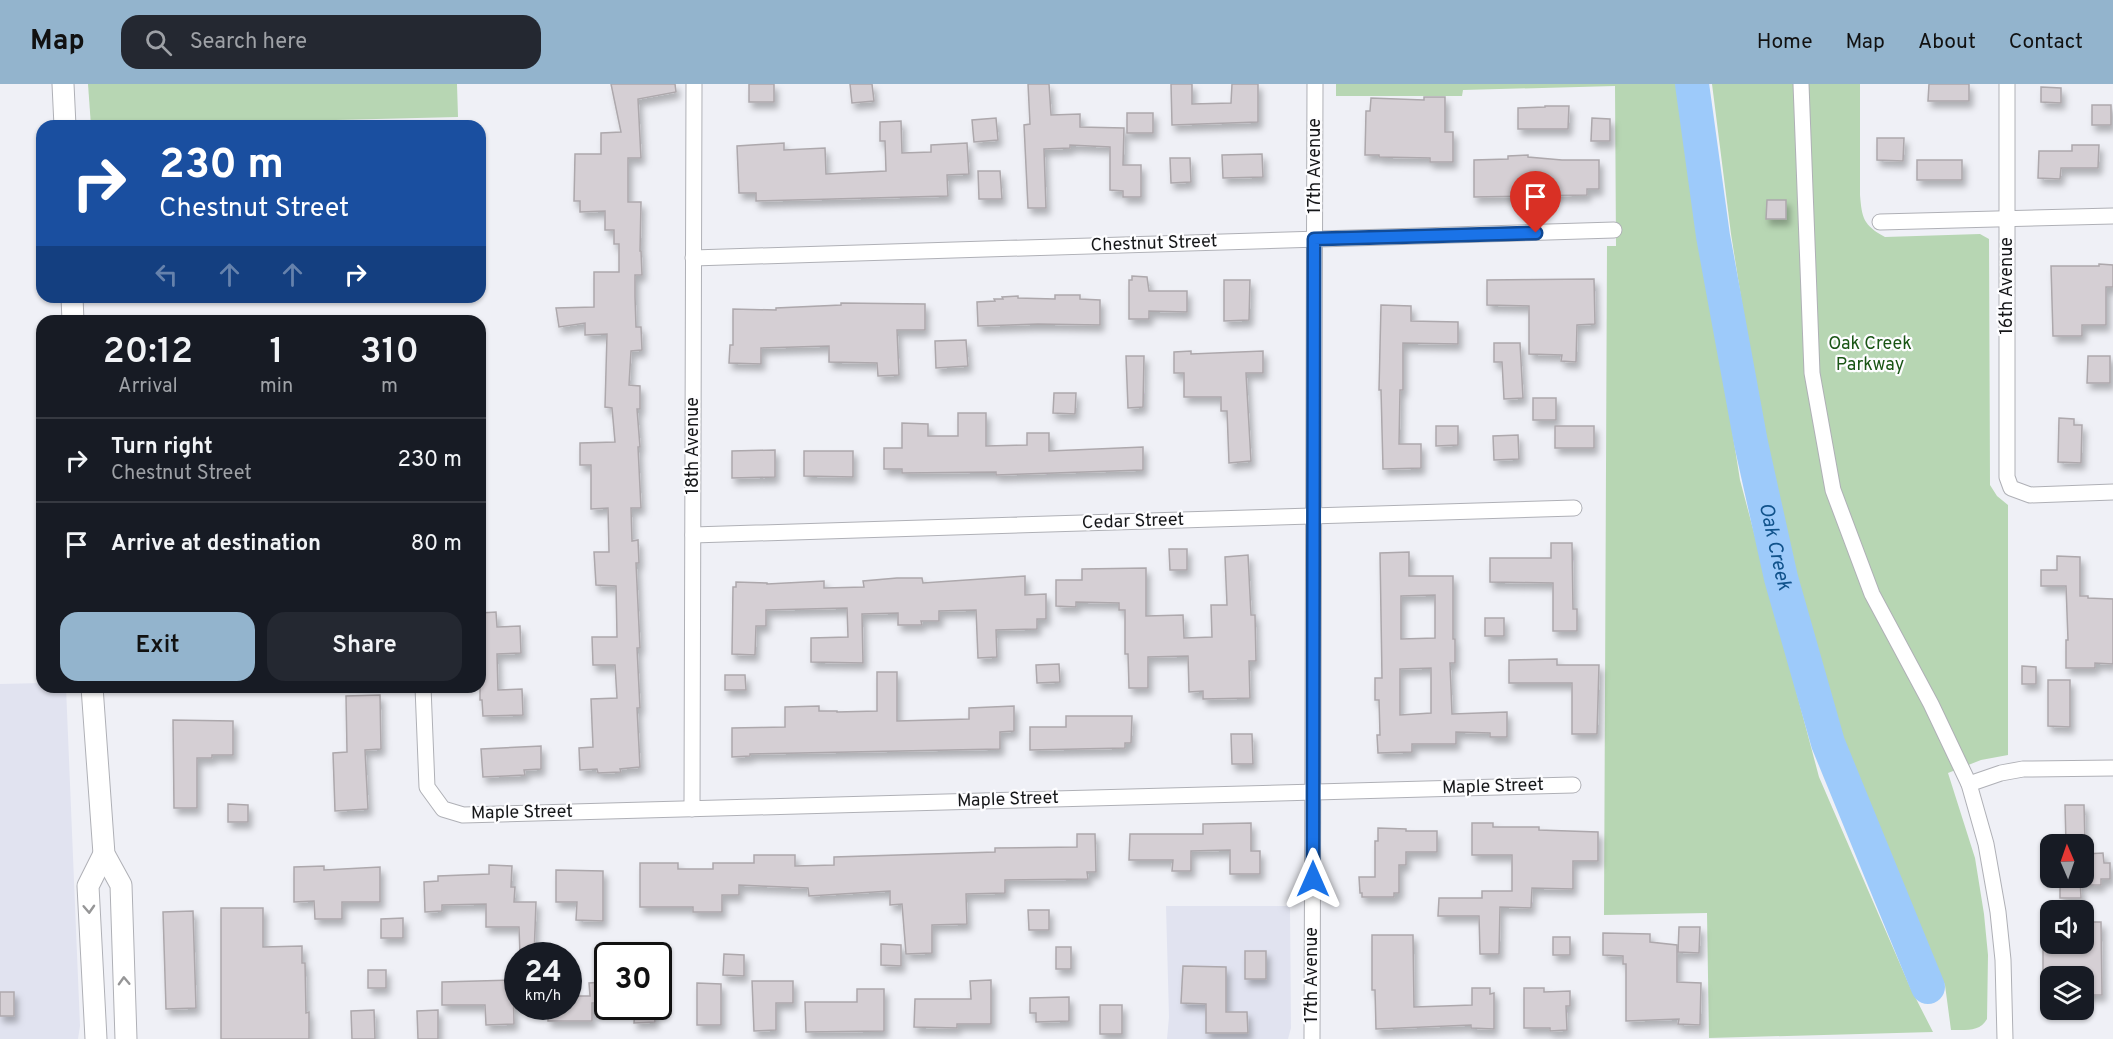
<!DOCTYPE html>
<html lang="en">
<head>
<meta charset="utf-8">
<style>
	body { margin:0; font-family:Overpass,sans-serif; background:#242831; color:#f1f3f6; height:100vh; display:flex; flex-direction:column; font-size:22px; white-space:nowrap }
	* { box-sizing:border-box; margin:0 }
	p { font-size:20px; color:#9ea1a6 }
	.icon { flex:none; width:33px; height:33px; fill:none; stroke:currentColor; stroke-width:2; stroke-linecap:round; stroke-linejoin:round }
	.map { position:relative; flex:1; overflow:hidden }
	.drawer { position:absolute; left:36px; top:231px; width:450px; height:378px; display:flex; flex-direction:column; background:#171b24; border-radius:18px; box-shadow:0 2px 4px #0004 }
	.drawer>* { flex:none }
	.hud { position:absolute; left:36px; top:36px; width:450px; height:183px; border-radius:18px; box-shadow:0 2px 4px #0004; background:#1a4fa0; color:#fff; overflow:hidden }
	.needle { width:39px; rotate:358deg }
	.buttons { position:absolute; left:2040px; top:750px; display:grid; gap:12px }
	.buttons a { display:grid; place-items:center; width:54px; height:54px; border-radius:12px; background:#171b24; box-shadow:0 2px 4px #0004; font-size:30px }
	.speed { position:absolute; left:504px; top:858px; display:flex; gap:12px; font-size:30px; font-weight:700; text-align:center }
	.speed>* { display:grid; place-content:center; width:78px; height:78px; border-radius:50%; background:#171b24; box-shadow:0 2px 4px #0004; line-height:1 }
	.speed small { font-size:15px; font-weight:400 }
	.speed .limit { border:3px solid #111; border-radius:9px; background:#fff; color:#111 }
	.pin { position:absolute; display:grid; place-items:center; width:51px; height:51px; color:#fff; margin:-62px -26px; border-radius:50% 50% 50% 0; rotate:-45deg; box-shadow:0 0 6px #0007 }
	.pin .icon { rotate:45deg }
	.me { position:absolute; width:66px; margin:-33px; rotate:0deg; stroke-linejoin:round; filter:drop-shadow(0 0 4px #0008) }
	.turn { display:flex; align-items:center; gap:21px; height:126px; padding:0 24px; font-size:27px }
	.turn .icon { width:78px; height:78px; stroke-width:2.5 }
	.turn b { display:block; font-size:42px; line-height:51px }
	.lanes { display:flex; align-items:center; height:57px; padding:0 24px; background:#0003; justify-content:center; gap:30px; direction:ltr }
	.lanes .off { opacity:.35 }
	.eta { display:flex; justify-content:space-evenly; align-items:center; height:102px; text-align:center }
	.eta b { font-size:36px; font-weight:600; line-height:42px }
	.primary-button { display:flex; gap:12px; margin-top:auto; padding:12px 24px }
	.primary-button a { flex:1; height:69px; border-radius:18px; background:#93b4cd; color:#111; font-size:24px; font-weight:600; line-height:69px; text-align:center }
	.primary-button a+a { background:#242831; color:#f1f3f6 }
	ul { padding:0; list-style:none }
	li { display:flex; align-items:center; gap:18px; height:84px; padding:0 24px; border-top:2px solid #363941 }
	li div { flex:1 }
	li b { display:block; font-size:22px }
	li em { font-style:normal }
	header { display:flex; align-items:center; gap:36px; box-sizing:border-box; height:84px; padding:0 30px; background:#93b4cd; color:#111 }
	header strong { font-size:28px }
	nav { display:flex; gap:33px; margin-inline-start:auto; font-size:21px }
	.search { width:420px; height:54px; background:#242831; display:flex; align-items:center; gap:15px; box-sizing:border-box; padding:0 21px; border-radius:18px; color:#9ea1a6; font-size:22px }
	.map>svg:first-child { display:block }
</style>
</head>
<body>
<header>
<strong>Map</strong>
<div class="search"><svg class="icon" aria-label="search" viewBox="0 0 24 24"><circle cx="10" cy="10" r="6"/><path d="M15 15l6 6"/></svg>Search here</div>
<nav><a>Home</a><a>Map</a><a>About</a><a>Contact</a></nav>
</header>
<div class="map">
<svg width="2113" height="955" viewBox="0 0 2113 955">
	<defs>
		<filter id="shadow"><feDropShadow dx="3.5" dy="6" stdDeviation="3" flood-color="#0004"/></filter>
	</defs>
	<rect width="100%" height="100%" fill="#eff0f6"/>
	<g fill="#e1e3f0">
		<polygon points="42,599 42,603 66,603 80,942 78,955 0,955 0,600"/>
		<polygon points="1166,822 1290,822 1291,944 1288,955 1167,955 1169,933"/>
	</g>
	<g fill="#b7d6b3">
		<polygon points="88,0 457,0 458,33 91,42"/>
		<polygon points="1336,0 1677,0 1740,396 1819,693 1910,903 1933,948 1709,954 1707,829 1604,831 1607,162 1616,162 1615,2 1463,6 1462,12 1336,12"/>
		<path d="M1712 0H1860V111C1862 134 1863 141 1885 153L1980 150 1989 155 1990 401 1997 412 2008 421V671L1981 676 1948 689 1975 774 1984 830 1988 871 1987 935C1980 948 1965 946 1951 946L1945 901 1850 693 1769 390 1731 150Z"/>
	</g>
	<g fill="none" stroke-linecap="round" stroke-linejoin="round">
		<path stroke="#9dcafa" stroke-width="34" id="s1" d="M1692 0 1713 152 1751 359 1781 494 1828 659 1928 903"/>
	</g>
	<g fill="#d5cfd4" stroke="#ada8ac" stroke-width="1.5" fill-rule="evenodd" filter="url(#shadow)">
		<polygon points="611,0 675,0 676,8 638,15 641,74 628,74 628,118 641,118 640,167 641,167 642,191 635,191 635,213 636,243 641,243 642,266 631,267 629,301 640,302 640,325 637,325 640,363 638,363 641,424 631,424 632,457 638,456 639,479 636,479 640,564 637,564 640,624 637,624 640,683 620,685 621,688 598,689 597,685 580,686 579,664 593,663 591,615 617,614 615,581 593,581 592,553 617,553 616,502 596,501 594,468 609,468 608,424 591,425 591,381 580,381 580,359 615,358 612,324 605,323 607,250 585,251 585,239 559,243 556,224 594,223 594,188 619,188 619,160 614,160 614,146 605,146 605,127 580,128 580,117 574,117 575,70 601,70 601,49 621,48"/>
		<rect x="749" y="0" width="25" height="18"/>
		<polygon points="850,0 872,0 874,17 852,19"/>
		<polygon points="1028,0 1049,0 1051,31 1080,30 1080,43 1124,44 1123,81 1141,81 1141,113 1123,113 1123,107 1110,106 1110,63 1070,61 1070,64 1044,65 1046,124 1028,124 1024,41 1030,40"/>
		<polygon points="1171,0 1192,0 1192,20 1231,19 1232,0 1258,0 1258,38 1172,41"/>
		<polygon points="1929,0 1969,0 1969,17 1928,17"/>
		<polygon points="2041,3 2061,4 2061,19 2041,18"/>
		<polygon points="1424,13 1445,13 1445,48 1453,48 1453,78 1430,78 1430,74 1379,73 1379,71 1365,71 1366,27 1370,27 1371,14 1424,16"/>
		<rect x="2092" y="21" width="19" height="20"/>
		<polygon points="1545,22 1569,22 1568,45 1518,45 1518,24 1545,23"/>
		<rect x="1127" y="29" width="26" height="20"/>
		<polygon points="996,34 998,56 974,58 972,36"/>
		<polygon points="1592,34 1610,35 1610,57 1591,57"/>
		<polygon points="901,37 902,69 931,68 931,61 967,59 969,90 947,91 948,112 756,117 756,109 739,109 737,62 784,59 784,66 825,64 826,90 886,87 885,57 880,57 880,38"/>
		<polygon points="1877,54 1904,54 1903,77 1877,76"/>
		<polygon points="2072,61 2099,61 2098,84 2061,84 2060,95 2038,94 2039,67 2072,67"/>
		<polygon points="1262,70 1263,93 1223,94 1222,71"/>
		<polygon points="1528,71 1528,73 1562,76 1599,76 1599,105 1587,105 1587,111 1474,113 1474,76 1508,75 1508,72"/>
		<polygon points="1170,74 1190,74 1191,98 1171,99"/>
		<rect x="1917" y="76" width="45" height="20"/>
		<polygon points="978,87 1000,87 1002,115 979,115"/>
		<polygon points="1767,116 1786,116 1786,135 1766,135"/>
		<polygon points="2099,180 2113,181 2113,203 2106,203 2106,241 2082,241 2082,252 2053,252 2051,182 2099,182"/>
		<polygon points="1132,192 1147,193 1149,207 1187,207 1187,228 1149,227 1149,235 1129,235 1129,196 1132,196"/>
		<polygon points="1594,195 1595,240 1577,241 1576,278 1561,277 1562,271 1529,270 1529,222 1487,221 1487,196"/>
		<polygon points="1224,196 1250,196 1249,236 1224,237"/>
		<polygon points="1055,211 1080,211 1080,215 1100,216 1100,241 1038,240 978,242 977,218 995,217 994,215 1003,215 1002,213 1018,212 1018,214 1055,215"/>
		<polygon points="841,219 925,220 925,246 897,246 899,291 878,292 877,279 829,278 829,262 761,264 761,280 729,279 730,261 733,261 733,225 776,226 776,224 841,221"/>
		<polygon points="1381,221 1411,222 1411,237 1458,238 1458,260 1403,259 1403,306 1400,306 1399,360 1421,360 1421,384 1383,385 1381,306 1379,306"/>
		<polygon points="966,256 968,282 936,284 935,257"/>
		<polygon points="1494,259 1520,259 1523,314 1504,315 1502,278 1494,278"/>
		<polygon points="1191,267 1191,270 1263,267 1263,289 1246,289 1251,377 1229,379 1227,327 1221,327 1221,313 1184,313 1184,289 1174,289 1174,268"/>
		<polygon points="1126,272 1144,272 1143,323 1128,324"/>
		<polygon points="2088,272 2110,272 2110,299 2087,299"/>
		<polygon points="1054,309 1076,309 1075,330 1053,329"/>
		<rect x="1533" y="314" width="23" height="22"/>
		<polygon points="958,329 986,329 986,362 1027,361 1027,349 1049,349 1049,367 1143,363 1143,386 996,391 996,388 902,389 902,385 884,385 884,364 902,364 902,339 928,340 928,352 958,352"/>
		<polygon points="2059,334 2074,335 2074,341 2082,341 2081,379 2058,378"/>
		<polygon points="1436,342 1458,342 1458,361 1436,362"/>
		<rect x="1555" y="342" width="39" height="22"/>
		<polygon points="1518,351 1519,375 1494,376 1493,352"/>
		<polygon points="775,366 775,393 732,394 732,367"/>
		<polygon points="804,367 853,367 853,393 804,392"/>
		<polygon points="1551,459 1572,459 1573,525 1577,525 1577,547 1553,547 1553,499 1490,498 1490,474 1551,474"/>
		<polygon points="1169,465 1187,465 1187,486 1170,486"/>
		<path d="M1409 468V492H1453V555H1455V579H1450L1452 630 1507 628V653H1490V649L1456 648V660H1412V668L1378 669 1377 651H1380L1379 616H1375V594H1382L1380 469ZM1435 511V554L1401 555V512ZM1431 584V629L1400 631V585Z"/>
		<polygon points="1248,471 1251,531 1255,531 1256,577 1249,577 1250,614 1203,615 1203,607 1189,608 1188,572 1148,573 1148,604 1129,604 1128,570 1125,570 1125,526 1119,526 1119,519 1076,518 1076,523 1056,522 1056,496 1082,496 1082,485 1146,484 1146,532 1183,531 1184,554 1212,553 1211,521 1227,521 1225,473"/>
		<polygon points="2057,472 2080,473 2080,512 2088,512 2088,514 2113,515 2113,580 2095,579 2095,584 2066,584 2066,556 2068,556 2066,502 2041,502 2041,486 2057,486"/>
		<polygon points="1025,492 1025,511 1046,510 1046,535 1037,535 1037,545 996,546 997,573 978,574 976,526 939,527 939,537 921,537 922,541 898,541 898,529 862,530 863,579 811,578 811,554 848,553 847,524 766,526 766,542 756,542 755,571 732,570 733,503 736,503 736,498 767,499 767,500 824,497 824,504 864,503 863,497 897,494 922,494 923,499"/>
		<polygon points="496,528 497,543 520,542 521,569 497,570 498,606 522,605 523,631 483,632 482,616 480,616 480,589 481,589 480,529"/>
		<rect x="1485" y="534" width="19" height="18"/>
		<polygon points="1557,575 1557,581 1599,581 1597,650 1572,650 1572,599 1509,599 1509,576"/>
		<polygon points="1059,580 1060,598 1037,599 1036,581"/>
		<polygon points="2022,582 2036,583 2036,600 2022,600"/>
		<polygon points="877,588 897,588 897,637 969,635 969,624 1014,622 1014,647 1000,648 1000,665 750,670 750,672 732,673 732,644 785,643 785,623 819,622 819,627 837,627 837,628 877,627"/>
		<polygon points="725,591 745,591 746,606 725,606"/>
		<polygon points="2048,596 2070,596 2070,643 2048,642"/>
		<polygon points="380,611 381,665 365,666 368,725 335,727 333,669 347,668 346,612"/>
		<polygon points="1066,632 1132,632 1131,659 1125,659 1125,664 1030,666 1030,643 1066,643"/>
		<polygon points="173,636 233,637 233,671 212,671 212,674 197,674 197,724 174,724"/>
		<polygon points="1231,650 1252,650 1253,680 1232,680"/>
		<polygon points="541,662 541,685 524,686 525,691 483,693 481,665"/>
		<polygon points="228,720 248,721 248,738 228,738"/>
		<polygon points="2065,721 2084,721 2085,760 2066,760"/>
		<polygon points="1251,739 1251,767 1260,767 1260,790 1230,790 1230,766 1191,767 1191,787 1172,787 1173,776 1129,776 1130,750 1203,750 1203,740"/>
		<polygon points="1472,739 1493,739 1493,743 1539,743 1539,746 1598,748 1598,777 1573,777 1573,805 1532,804 1531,824 1500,823 1499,870 1480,870 1479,832 1438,832 1439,814 1482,814 1482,807 1512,807 1512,771 1472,771"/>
		<polygon points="1378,744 1406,745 1406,747 1437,747 1437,768 1406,768 1406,781 1399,781 1399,809 1394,809 1394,813 1362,813 1362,809 1360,809 1359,793 1375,793 1375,757 1378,757"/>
		<polygon points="1077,750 1095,750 1096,788 1087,788 1088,795 1005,796 1005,809 966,810 967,840 932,841 932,869 906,870 902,820 890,821 890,807 809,812 808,804 739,801 739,811 722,811 722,828 693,828 693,823 640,823 640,779 678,779 678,785 713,785 713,779 754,779 754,771 795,771 795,782 834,781 834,773 995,768 995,764 1077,763"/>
		<polygon points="2103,769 2104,779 2110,779 2110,795 2101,795 2101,801 2084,801 2084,770"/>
		<polygon points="489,781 512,782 511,803 515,803 514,818 536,818 534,872 520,872 519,843 486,843 486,820 442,821 442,827 425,828 424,798 438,797 438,792 489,790"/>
		<polygon points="324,782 324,786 380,783 380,818 342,818 342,835 315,835 314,817 294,818 294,783"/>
		<polygon points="556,786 603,787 603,837 576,836 577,818 556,818"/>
		<polygon points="2060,794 2080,794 2081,814 2060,814"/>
		<polygon points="221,824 263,824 263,863 302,862 302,879 305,879 306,929 309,928 309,955 221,955"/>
		<polygon points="1028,826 1049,826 1049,846 1029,846"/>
		<polygon points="193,827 196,924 166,925 163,828"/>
		<polygon points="403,834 403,854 381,854 381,835"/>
		<polygon points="2084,838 2101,838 2102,911 2084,911 2084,892 2043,892 2043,860 2084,860"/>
		<polygon points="1679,843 1700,843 1699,869 1678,868"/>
		<polygon points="1603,849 1650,850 1650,858 1677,861 1677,898 1701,899 1700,941 1678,940 1679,935 1626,937 1626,880 1623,880 1623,872 1603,871"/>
		<polygon points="1372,851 1413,851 1414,923 1472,921 1472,904 1490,904 1490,910 1494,909 1494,945 1471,944 1471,941 1376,945 1375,906 1372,906"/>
		<rect x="1553" y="853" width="17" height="18"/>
		<polygon points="881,860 901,861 901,882 881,881"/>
		<rect x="1056" y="863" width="15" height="22"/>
		<rect x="1245" y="867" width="21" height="28"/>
		<polygon points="724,870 744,871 744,892 723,891"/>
		<polygon points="1183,882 1226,883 1226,928 1247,928 1248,949 1206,949 1206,920 1181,919"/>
		<rect x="368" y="886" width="18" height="18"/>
		<polygon points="513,896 514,940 486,941 485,921 442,921 442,898"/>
		<polygon points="991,896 991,940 957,940 957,944 914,943 915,915 971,915 970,897"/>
		<polygon points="752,897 793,897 793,919 776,919 776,946 754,947"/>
		<polygon points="604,898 604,919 592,919 592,937 548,937 548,922 568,922 568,912 590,912 589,899"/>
		<polygon points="697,899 721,900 721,941 697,941"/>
		<polygon points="1524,904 1544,904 1544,908 1570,907 1570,922 1566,922 1567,946 1550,947 1550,944 1524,944"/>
		<polygon points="857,905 884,905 884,947 806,948 805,918 857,918"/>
		<rect x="0" y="908" width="14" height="24"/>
		<polygon points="1069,913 1069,937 1036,938 1036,929 1030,929 1030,914"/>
		<rect x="1100" y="921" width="22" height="29"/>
		<polygon points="635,922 654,922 655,938 634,939"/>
		<polygon points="374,926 375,955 352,955 351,927"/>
		<polygon points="438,926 438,955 418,955 417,927"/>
	</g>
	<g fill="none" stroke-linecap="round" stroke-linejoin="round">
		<g stroke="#afb0b6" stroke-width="17">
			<g id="street">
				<polyline points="1801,0 1812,289 1833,406 1872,510 1931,620 1969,700 1986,760 1998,828 2003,876 2005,955"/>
				<polyline points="2007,0 2007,393 2011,404 2030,411 2113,408"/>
				<polyline points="1880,138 2113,132"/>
				<polyline points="693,174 1614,146"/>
				<polyline points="693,451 1574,424"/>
				<polyline points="423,603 427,703 443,725 463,731 1573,701"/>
				<polyline points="1969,700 2001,689 2023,685 2113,684"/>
				<polyline points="692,725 694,0"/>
				<polyline points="1312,955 1315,0"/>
			</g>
		</g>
		<g stroke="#afb0b6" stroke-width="23">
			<g id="secondary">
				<polyline points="63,0 65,42"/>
				<polyline points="72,213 73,237"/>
				<polyline points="92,603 104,770 121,801 126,955"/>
				<polyline points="96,955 88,802 104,770"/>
			</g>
		</g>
		<use href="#street" stroke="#fff" stroke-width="15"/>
		<use href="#secondary" stroke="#fff" stroke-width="21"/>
	</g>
	<defs><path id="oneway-chevron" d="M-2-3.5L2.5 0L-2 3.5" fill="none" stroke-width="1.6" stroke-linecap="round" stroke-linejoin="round" transform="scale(1.5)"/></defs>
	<g stroke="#969697">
		<use href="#oneway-chevron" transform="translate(89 825) rotate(87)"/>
		<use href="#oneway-chevron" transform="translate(124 897) rotate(-92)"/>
	</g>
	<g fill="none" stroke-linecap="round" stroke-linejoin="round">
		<g stroke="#114b97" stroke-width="15">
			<polyline id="route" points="1313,795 1314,155 1536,149"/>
		</g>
		<use href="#route" stroke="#1a73e8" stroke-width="10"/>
	</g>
	<g text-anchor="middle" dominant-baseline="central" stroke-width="4.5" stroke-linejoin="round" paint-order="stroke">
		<g font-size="18" fill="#151618" stroke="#fdfdff">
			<text transform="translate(1315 82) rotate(-90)">17th Avenue</text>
			<text transform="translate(1154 160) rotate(-2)">Chestnut Street</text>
			<text transform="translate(2007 202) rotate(-90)">16th Avenue</text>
			<text transform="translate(693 362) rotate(-90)">18th Avenue</text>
			<text transform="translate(1133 438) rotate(-2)">Cedar Street</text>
			<text transform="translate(1493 703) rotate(-2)">Maple Street</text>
			<text transform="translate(1008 716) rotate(-2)">Maple Street</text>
			<text transform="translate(522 729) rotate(-1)">Maple Street</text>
			<text transform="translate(1312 891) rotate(-90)">17th Avenue</text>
		</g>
		<g font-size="18" fill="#195515" stroke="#fdfdff">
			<text x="1870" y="260">Oak Creek<tspan x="1870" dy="21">Parkway</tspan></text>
		</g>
		<g font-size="20" font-style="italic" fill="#10528b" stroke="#fdfdff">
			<text stroke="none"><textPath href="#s1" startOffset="470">Oak Creek</textPath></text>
		</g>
	</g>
</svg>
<div class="buttons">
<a><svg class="needle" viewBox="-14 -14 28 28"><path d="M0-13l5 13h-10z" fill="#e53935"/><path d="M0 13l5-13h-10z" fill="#9ea1a6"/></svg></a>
<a><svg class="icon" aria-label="sound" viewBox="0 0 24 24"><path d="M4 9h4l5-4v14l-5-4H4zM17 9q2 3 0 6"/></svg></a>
<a><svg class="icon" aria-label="layers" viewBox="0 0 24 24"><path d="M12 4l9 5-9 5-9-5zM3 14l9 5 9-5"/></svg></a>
</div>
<div class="speed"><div>24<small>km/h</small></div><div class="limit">30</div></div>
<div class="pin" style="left:1536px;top:149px;background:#d93025"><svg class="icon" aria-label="arrive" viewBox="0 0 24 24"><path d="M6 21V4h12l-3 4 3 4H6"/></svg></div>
<svg class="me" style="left:1313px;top:795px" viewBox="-20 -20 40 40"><path d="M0-17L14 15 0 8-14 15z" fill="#1a73e8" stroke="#fff" stroke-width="4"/></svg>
<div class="hud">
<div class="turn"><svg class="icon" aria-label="right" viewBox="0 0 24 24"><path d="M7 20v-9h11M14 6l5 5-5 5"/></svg><div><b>230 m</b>Chestnut Street</div></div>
<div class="lanes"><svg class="icon off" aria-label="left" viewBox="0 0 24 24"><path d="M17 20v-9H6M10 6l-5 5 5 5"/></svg><svg class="icon off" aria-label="ahead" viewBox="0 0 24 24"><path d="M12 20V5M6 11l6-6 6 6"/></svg><svg class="icon off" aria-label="ahead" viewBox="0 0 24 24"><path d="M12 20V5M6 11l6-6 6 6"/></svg><svg class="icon" aria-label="right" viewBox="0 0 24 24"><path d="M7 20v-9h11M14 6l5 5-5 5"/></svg></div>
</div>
<section class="drawer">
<div class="eta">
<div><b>20:12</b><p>Arrival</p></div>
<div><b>1</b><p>min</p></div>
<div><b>310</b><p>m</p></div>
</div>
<ul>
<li><svg class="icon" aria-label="right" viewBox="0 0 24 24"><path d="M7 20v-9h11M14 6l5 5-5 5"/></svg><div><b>Turn right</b><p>Chestnut Street</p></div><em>230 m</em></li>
<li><svg class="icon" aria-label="arrive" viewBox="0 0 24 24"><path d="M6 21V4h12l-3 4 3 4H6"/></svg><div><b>Arrive at destination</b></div><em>80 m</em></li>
</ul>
<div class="primary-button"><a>Exit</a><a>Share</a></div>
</section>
</div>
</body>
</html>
